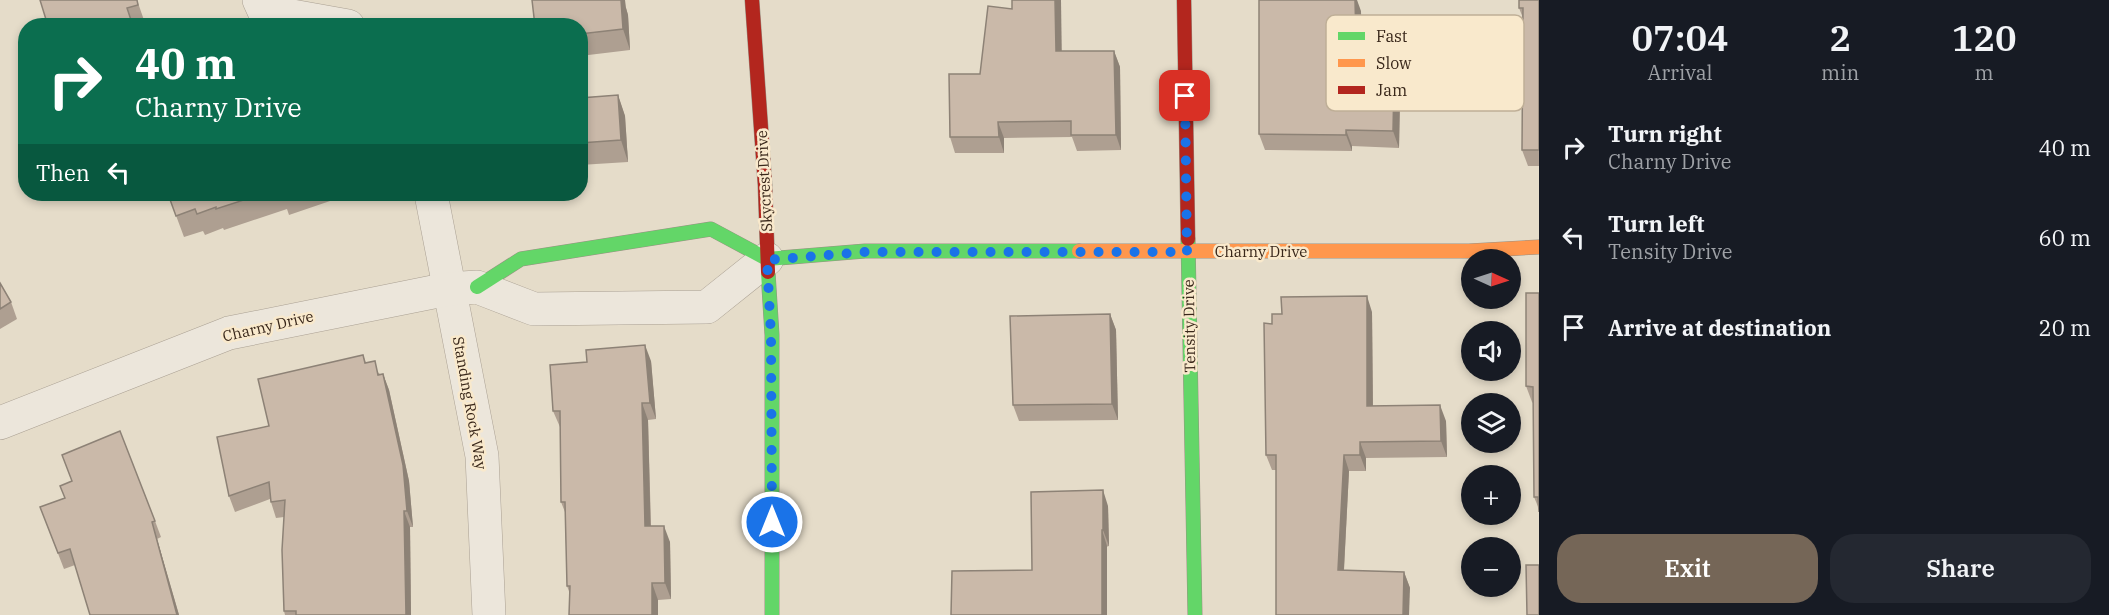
<!DOCTYPE html>
<html lang="en">
<head>
<meta charset="utf-8">
<style>
	body { margin:0; font-family:"IBM Plex Serif",serif; background:#242831; color:#f1f3f6; height:100vh; display:flex; flex-direction:column; font-size:22px; white-space:nowrap }
	* { box-sizing:border-box; margin:0 }
	p { font-size:20px; color:#9ea1a6 }
	.icon { flex:none; width:33px; height:33px; fill:none; stroke:currentColor; stroke-width:2; stroke-linecap:round; stroke-linejoin:round }
	.map { position:relative; flex:1; overflow:hidden }
	.details { display:flex; flex-direction:column; background:#171b24; width:570px }
	.details>* { flex:none }
	.top-card { position:absolute; left:18px; top:18px; width:570px; height:183px; border-radius:24px; box-shadow:0 3px 9px #0003; background:#0b6e4f; color:#fff; overflow:hidden }
	.needle { width:39px; rotate:93deg }
	.buttons { position:absolute; left:1461px; top:249px; display:grid; gap:12px }
	.buttons a { display:grid; place-items:center; width:60px; height:60px; border-radius:50%; background:#171b24; box-shadow:0 3px 9px #0003; font-size:30px }
	.pin { position:absolute; display:grid; place-items:center; width:51px; height:51px; color:#fff; margin:-26px; border-radius:12px; box-shadow:0 3px 9px #0006 }
	.me { position:absolute; width:66px; margin:-33px; rotate:0deg; stroke-linejoin:round; filter:drop-shadow(0 0 4px #0008) }
	.turn { display:flex; align-items:center; gap:21px; height:126px; padding:0 18px; font-size:27px }
	.turn .icon { width:78px; height:78px; stroke-width:2.5 }
	.turn b { display:block; font-size:42px; line-height:51px }
	.then { display:flex; align-items:center; height:57px; padding:0 18px; background:#0003; gap:12px; font-size:22px }
	.eta { display:flex; justify-content:space-evenly; align-items:center; height:102px; text-align:center }
	.eta b { font-size:36px; font-weight:600; line-height:42px }
	.action { display:flex; gap:12px; margin-top:auto; padding:12px 18px }
	.action a { flex:1; height:69px; border-radius:24px; background:#756657; color:#fff; font-size:24px; font-weight:600; line-height:69px; text-align:center }
	.action a+a { background:#242831; color:#f1f3f6 }
	ul { padding:0; list-style:none }
	li { display:flex; align-items:center; gap:18px; height:90px; padding:0 18px }
	li div { flex:1 }
	li b { display:block; font-size:22px }
	li em { font-style:normal }
	main { display:flex; flex:1; min-height:0 }
	.map>svg:first-child { display:block }
</style>
</head>
<body>
<main>
<div class="map">
<svg width="1539" height="615" viewBox="0 0 1539 615">
	<rect width="100%" height="100%" fill="#e5dcc9"/>
	<g fill="none" stroke-linecap="round" stroke-linejoin="round">
		<g stroke="#aaa093" stroke-width="34">
			<g id="street">
				<polyline points="259,0 264,11 348,26"/>
				<polyline points="431,194 482,456 489,615"/>
				<polyline points="0,423 229,333 448,289 477,287 534,309 707,307 767,259"/>
			</g>
		</g>
		<g stroke="#999083" stroke-width="15">
			<g id="fast">
				<polyline points="1188,239 1195,615"/>
				<polyline points="768,272 772,335 772,615"/>
				<polyline points="477,287 521,259 711,229 767,259 865,251 1079,251"/>
			</g>
		</g>
		<g stroke="#999083" stroke-width="15">
			<polyline id="slow" points="1079,251 1469,251 1539,247"/>
		</g>
		<g stroke="#999083" stroke-width="15">
			<g id="jam">
				<polyline points="752,0 765,185 768,272"/>
				<polyline points="1184,0 1188,239"/>
			</g>
		</g>
		<use href="#street" stroke="#ece6db" stroke-width="33"/>
		<use href="#fast" stroke="#63d668" stroke-width="14"/>
		<use href="#slow" stroke="#ff974d" stroke-width="14"/>
		<use href="#jam" stroke="#b3261e" stroke-width="14"/>
	</g>
	<g fill="#ae9f91">
		<polygon points="40,0 137,0 146,26 48,26"/>
		<polygon points="1539,0 1539,166 1528,166 1522,150 1523,18 1519,8"/>
		<polygon points="626,8 628,15 630,50 580,56 580,26"/>
		<polygon points="1361,11 1362,81 1400,98 1399,148 1352,146 1352,151 1265,150 1259,134"/>
		<polygon points="1062,51 1114,51 1120,67 1121,150 1077,151 1072,137 1004,138 1004,153 955,153 950,137 980,74"/>
		<polygon points="618,95 625,116 628,162 580,165 580,98"/>
		<polygon points="168,194 330,194 333,200 289,215 287,209 224,230 223,228 205,235 203,231 184,237"/>
		<polygon points="0,283 11,302 17,319 0,329"/>
		<polygon points="1539,293 1539,509 1534,497 1533,403 1532,402 1526,386"/>
		<polygon points="1372,312 1373,406 1446,421 1447,457 1366,458 1366,471 1349,471 1344,571 1404,572 1410,588 1276,615 1276,470 1272,470 1266,455 1272,324"/>
		<polygon points="1110,314 1116,330 1118,420 1019,421 1013,405"/>
		<polygon points="363,355 366,363 380,374 383,374 389,390 409,481 413,527 410,527 411,615 285,615 284,611 284,517 276,518 270,499 235,512 229,496 269,426"/>
		<polygon points="651,361 656,419 648,420 651,526 670,542 671,599 658,600 658,615 569,615 570,594 567,586 565,512 561,502 560,427 553,411"/>
		<polygon points="62,455 155,521 161,537 157,539 179,615 90,615 75,565 64,569 40,507 65,498 72,481"/>
		<polygon points="1108,506 1109,546 1032,570"/>
	</g>
	<g fill="#8d8276">
		<polygon points="621,0 625,0 626,8 628,15 630,50 623,29"/>
		<polygon points="1055,0 1061,0 1062,67 1056,51"/>
		<polygon points="1355,0 1357,0 1361,11 1362,97 1357,81"/>
		<polygon points="1114,51 1120,67 1121,150 1116,135"/>
		<polygon points="1394,81 1400,98 1399,148 1393,131"/>
		<polygon points="618,95 625,116 628,162 621,140"/>
		<polygon points="998,122 1004,138 1004,153 999,137"/>
		<polygon points="1346,130 1352,146 1352,151 1346,135"/>
		<polygon points="1367,296 1372,312 1373,422 1367,406"/>
		<polygon points="1110,314 1116,330 1118,420 1112,404"/>
		<polygon points="645,345 651,361 656,419 650,403"/>
		<polygon points="383,374 389,390 409,481 413,527 407,511"/>
		<polygon points="642,403 648,420 651,542 645,526"/>
		<polygon points="1440,405 1446,421 1447,457 1441,441"/>
		<polygon points="1360,442 1366,458 1366,471 1360,455"/>
		<polygon points="1344,455 1349,471 1343,586 1338,570"/>
		<polygon points="1103,490 1108,506 1109,546 1103,530"/>
		<polygon points="404,511 410,527 411,615 406,615"/>
		<polygon points="152,522 157,539 179,615 177,615"/>
		<polygon points="664,526 670,542 671,599 665,583"/>
		<polygon points="1102,530 1107,546 1107,615 1102,615"/>
		<polygon points="1404,572 1410,588 1409,615 1403,615"/>
		<polygon points="652,583 658,600 658,615 652,615"/>
	</g>
	<g fill="#cab9a9" stroke="#8d8276" stroke-width="1.5">
		<polygon points="40,0 137,0 138,5 127,8 133,26 48,26"/>
		<polygon points="532,0 621,0 623,29 580,34 580,26 535,26"/>
		<polygon points="1012,0 1055,0 1056,51 1114,51 1116,135 1071,135 1071,121 998,122 999,137 950,137 949,74 980,74 988,6 1012,9"/>
		<polygon points="1259,0 1355,0 1357,81 1394,81 1393,131 1346,130 1346,135 1259,134"/>
		<polygon points="1519,0 1539,0 1539,150 1522,150 1523,8 1519,8"/>
		<polygon points="618,95 621,140 580,143 580,98"/>
		<polygon points="168,194 262,194 216,209 216,207 197,214 195,209 176,216"/>
		<polygon points="0,283 11,302 0,309"/>
		<polygon points="1526,293 1539,293 1539,512 1538,497 1534,497 1533,387 1526,386"/>
		<polygon points="1367,296 1367,406 1440,405 1441,441 1360,442 1360,455 1344,455 1338,570 1404,572 1403,615 1276,615 1276,455 1266,455 1264,323 1272,324 1272,314 1282,314 1281,297"/>
		<polygon points="1110,314 1112,404 1013,405 1010,316"/>
		<polygon points="645,345 650,403 642,403 645,526 664,526 665,583 652,583 652,615 569,615 570,586 567,586 565,502 561,502 560,411 553,411 550,365 587,362 586,350"/>
		<polygon points="363,355 365,363 375,361 378,375 383,374 403,465 407,511 404,511 406,615 296,615 296,611 284,611 282,550 285,500 271,502 269,482 229,496 217,437 269,426 258,379"/>
		<polygon points="120,431 155,521 152,522 177,615 90,615 70,549 58,553 40,507 65,498 60,486 72,481 62,455"/>
		<polygon points="1103,490 1103,530 1102,530 1102,615 951,615 952,571 1032,570 1031,492"/>
		<polygon points="1526,565 1539,565 1539,615 1527,615"/>
	</g>
	<g fill="none" stroke-linecap="round" stroke-linejoin="round">
		<polyline stroke="#1a73e8" stroke-width="10" stroke-dasharray="0 18" points="772,522 771,335 767,260 865,252 1187,252 1185,96"/>
	</g>
	<g text-anchor="middle" dominant-baseline="central" stroke-width="5" stroke-linejoin="round" paint-order="stroke">
		<g font-size="15" fill="#39271a" stroke="#f9e9cc">
			<text transform="translate(764 181) rotate(-93)">Skycrest Drive</text>
			<text x="1261" y="251">Charny Drive</text>
			<text transform="translate(268 326) rotate(-13)">Charny Drive</text>
			<text transform="translate(1189 326) rotate(-91)">Tensity Drive</text>
			<text transform="translate(470 403) rotate(80)">Standing Rock Way</text>
		</g>
	</g>
	<rect x="1326" y="15" width="198" height="96" rx="9" fill="#f9e9cc" stroke="#bfaf97" stroke-width="1.5"/>
	<rect x="1338" y="32" width="27" height="8" fill="#63d668"/>
	<rect x="1338" y="59" width="27" height="8" fill="#ff974d"/>
	<rect x="1338" y="86" width="27" height="8" fill="#b3261e"/>
	<g font-size="16" fill="#39271a">
		<text x="1376" y="42">Fast</text>
		<text x="1376" y="69">Slow</text>
		<text x="1376" y="96">Jam</text>
	</g>
</svg>
<div class="buttons">
<a><svg class="needle" viewBox="-14 -14 28 28"><path d="M0-13l5 13h-10z" fill="#e53935"/><path d="M0 13l5-13h-10z" fill="#9ea1a6"/></svg></a>
<a><svg class="icon" aria-label="sound" viewBox="0 0 24 24"><path d="M4 9h4l5-4v14l-5-4H4zM17 9q2 3 0 6"/></svg></a>
<a><svg class="icon" aria-label="layers" viewBox="0 0 24 24"><path d="M12 4l9 5-9 5-9-5zM3 14l9 5 9-5"/></svg></a>
<a>+</a>
<a>−</a>
</div>
<div class="pin" style="left:1185px;top:96px;background:#d93025"><svg class="icon" aria-label="arrive" viewBox="0 0 24 24"><path d="M6 21V4h12l-3 4 3 4H6"/></svg></div>
<svg class="me" style="left:772px;top:522px" viewBox="-20 -20 40 40"><circle r="17" fill="#1a73e8" stroke="#fff" stroke-width="3"/><path d="M0-11L8 9 0 5-8 9z" fill="#fff"/></svg>
<div class="top-card">
<div class="turn"><svg class="icon" aria-label="right" viewBox="0 0 24 24"><path d="M7 20v-9h11M14 6l5 5-5 5"/></svg><div><b>40 m</b>Charny Drive</div></div>
<div class="then">Then<svg class="icon" aria-label="left" viewBox="0 0 24 24"><path d="M17 20v-9H6M10 6l-5 5 5 5"/></svg></div>
</div>
</div>
<section class="details">
<div class="eta">
<div><b>07:04</b><p>Arrival</p></div>
<div><b>2</b><p>min</p></div>
<div><b>120</b><p>m</p></div>
</div>
<ul>
<li><svg class="icon" aria-label="right" viewBox="0 0 24 24"><path d="M7 20v-9h11M14 6l5 5-5 5"/></svg><div><b>Turn right</b><p>Charny Drive</p></div><em>40 m</em></li>
<li><svg class="icon" aria-label="left" viewBox="0 0 24 24"><path d="M17 20v-9H6M10 6l-5 5 5 5"/></svg><div><b>Turn left</b><p>Tensity Drive</p></div><em>60 m</em></li>
<li><svg class="icon" aria-label="arrive" viewBox="0 0 24 24"><path d="M6 21V4h12l-3 4 3 4H6"/></svg><div><b>Arrive at destination</b></div><em>20 m</em></li>
</ul>
<div class="action"><a>Exit</a><a>Share</a></div>
</section>
</main>
</body>
</html>
